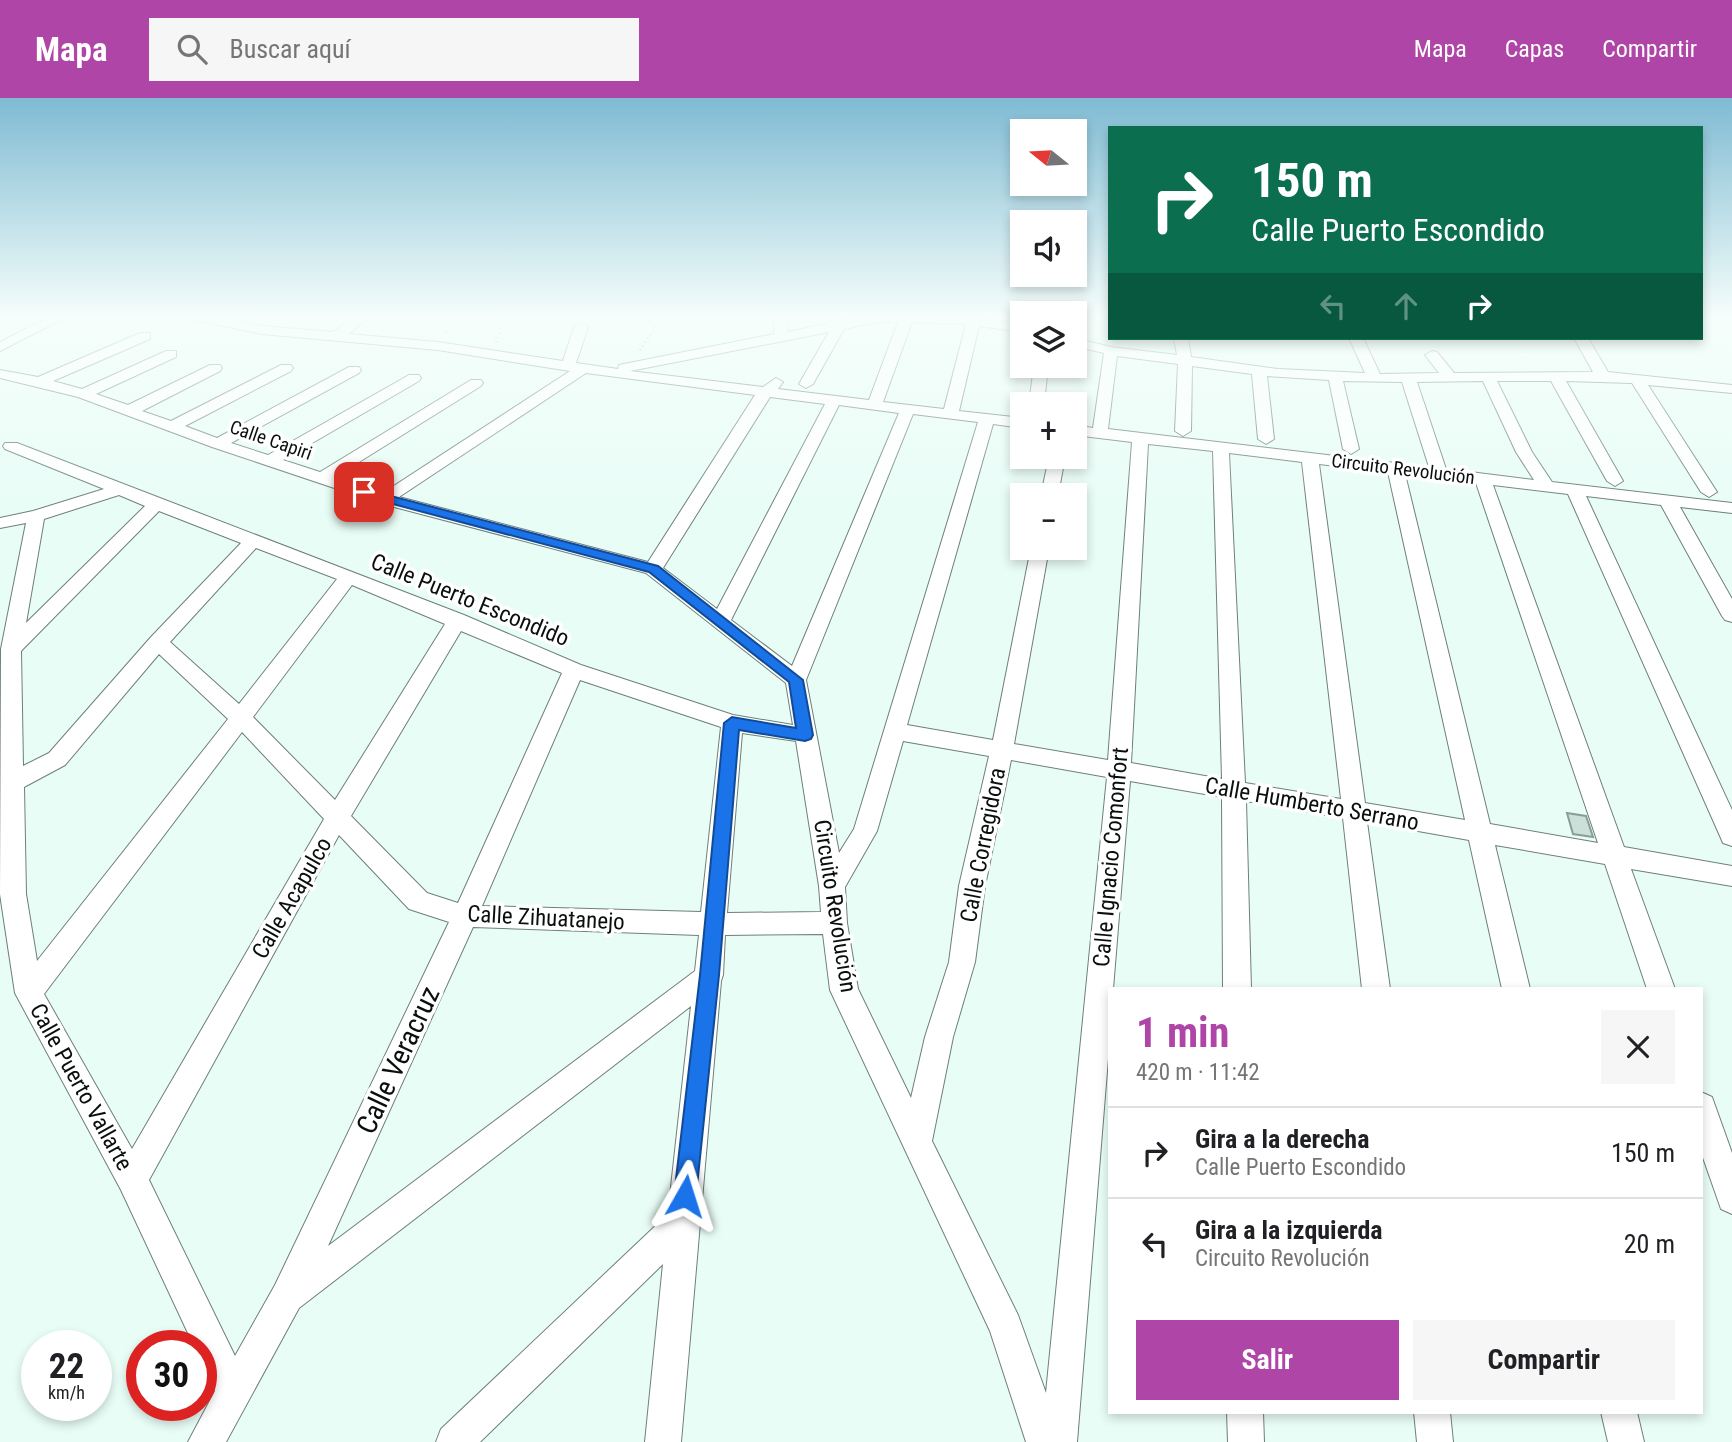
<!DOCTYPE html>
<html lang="es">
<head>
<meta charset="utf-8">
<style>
	body { margin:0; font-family:"Roboto Condensed",sans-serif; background:#f6f6f6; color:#202124; height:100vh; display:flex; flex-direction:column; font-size:26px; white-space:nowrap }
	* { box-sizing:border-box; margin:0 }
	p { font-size:23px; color:#757577 }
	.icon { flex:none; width:38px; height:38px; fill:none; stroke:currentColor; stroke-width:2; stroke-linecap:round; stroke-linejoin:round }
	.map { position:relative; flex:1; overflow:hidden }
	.sheet { position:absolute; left:1108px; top:889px; width:595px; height:427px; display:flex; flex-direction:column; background:#fff; border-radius:0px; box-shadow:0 4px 10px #0003 }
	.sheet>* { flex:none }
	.top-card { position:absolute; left:1108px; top:28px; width:595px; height:214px; border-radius:0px; box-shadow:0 4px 10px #0003; background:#0b6e4f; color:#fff; overflow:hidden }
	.needle { width:46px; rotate:288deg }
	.fabs { position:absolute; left:1010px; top:21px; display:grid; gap:14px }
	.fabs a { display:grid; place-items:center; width:77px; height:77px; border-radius:0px; background:#fff; box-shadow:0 4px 10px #0003; font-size:35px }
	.speed { position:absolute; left:21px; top:1232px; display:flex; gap:14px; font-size:35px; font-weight:700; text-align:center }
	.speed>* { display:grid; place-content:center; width:91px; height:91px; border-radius:50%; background:#fff; box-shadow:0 4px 10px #0003; line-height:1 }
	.speed small { font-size:18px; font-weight:400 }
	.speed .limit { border:10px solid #d22; background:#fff; color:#111 }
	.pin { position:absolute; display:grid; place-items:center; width:60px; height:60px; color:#fff; margin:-30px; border-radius:14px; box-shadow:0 4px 10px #0006 }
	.me { position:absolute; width:77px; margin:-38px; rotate:6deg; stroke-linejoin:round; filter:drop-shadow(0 0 5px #0008) }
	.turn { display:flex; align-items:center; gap:24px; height:147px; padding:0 28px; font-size:32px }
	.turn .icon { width:91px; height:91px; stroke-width:2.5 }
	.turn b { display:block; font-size:49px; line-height:60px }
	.lanes { display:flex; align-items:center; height:66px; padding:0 28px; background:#0003; justify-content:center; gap:35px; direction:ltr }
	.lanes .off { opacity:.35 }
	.round { display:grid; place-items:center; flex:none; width:74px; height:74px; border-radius:0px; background:#f6f6f6 }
	.overview { display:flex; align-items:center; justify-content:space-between; height:119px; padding:0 28px }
	h1 { font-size:42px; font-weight:700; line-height:52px; color:#af45a6 }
	.cta { display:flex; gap:14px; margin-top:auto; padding:14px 28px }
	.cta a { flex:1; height:80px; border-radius:0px; background:#af45a6; color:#fff; font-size:28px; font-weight:700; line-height:80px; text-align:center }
	.cta a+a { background:#f6f6f6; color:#202124 }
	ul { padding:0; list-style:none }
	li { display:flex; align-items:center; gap:21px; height:91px; padding:0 28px; border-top:2px solid #e0e0e0 }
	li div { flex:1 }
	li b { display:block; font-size:26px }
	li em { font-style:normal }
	header { display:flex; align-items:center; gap:42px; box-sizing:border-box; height:98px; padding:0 35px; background:#af45a6; color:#fff }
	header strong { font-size:33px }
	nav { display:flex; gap:38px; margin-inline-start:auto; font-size:24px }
	.search { width:490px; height:63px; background:#f6f6f6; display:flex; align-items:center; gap:18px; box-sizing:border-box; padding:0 24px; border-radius:0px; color:#757577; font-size:26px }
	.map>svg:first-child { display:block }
</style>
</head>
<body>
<header>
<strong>Mapa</strong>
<div class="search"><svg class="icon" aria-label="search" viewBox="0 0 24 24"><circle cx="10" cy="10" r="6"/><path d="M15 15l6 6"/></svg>Buscar aquí</div>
<nav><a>Mapa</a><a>Capas</a><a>Compartir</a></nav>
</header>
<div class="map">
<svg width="1732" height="1344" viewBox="0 0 1732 1344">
	<rect width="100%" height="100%" fill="#e9fdf7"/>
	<polygon fill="#cce0da" stroke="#8b9d98" stroke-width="2" points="1567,715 1586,718 1593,739 1573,736"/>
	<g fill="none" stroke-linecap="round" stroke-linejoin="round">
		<g stroke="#6e7f7a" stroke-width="2">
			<g id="street">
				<polygon points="51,218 68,218 0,253 0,244"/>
				<path d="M188 218H213L262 228 333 234 356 218H370L349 236 438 244 563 263 574 229 581 225 588 229 576 265 618 271 619 267 774 236V218H786L788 234 830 225 828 221 832 218H840L842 223C902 211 963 218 1022 226V234L979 228 959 313 1022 320V330L993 326 907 627 993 642 1031 450H1049L1014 646 1108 662 1132 344 1074 337V327L1093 330 1104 255 1074 248V240L1111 249 1177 257 1174 240H1188L1191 259 1278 271 1365 275 1349 240H1363L1380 276 1439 275 1425 257 1432 253 1437 254 1454 275 1593 274 1574 240H1588L1608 274 1732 287V295L1648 287 1717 394 1709 399 1701 394 1632 285 1566 283 1623 383 1615 388 1607 383 1551 283H1497L1532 354 1552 384 1732 405V415L1680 409 1732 501V524L1725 522 1722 518 1661 407 1586 398 1732 712V748L1723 745 1720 738 1568 396 1493 387 1624 749 1732 768V788L1631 771 1675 891H1647L1605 766 1495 747 1530 891H1502L1469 742 1367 724 1390 891H1362L1343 720 1246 703 1251 891H1223L1222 699 1130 683 1113 891H1110V936L1077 1344H1026L990 1233 830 892 823 836 725 837 723 877 721 883 681 1344H645L663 1166 480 1344H436L441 1331 668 1116 691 908 299 1210 226 1344H188L215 1293 201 1264V1248H194L121 1092 15 895 0 796 1 551 26 425 0 430V420L33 413 104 391 5 351 3 348 5 345H17L464 517 581 567 733 617 793 627 786 585 646 475 379 405 212 349 78 299 0 280V272L38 279 140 235H150V241L53 283 82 291 166 253H176V259L96 296 128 307 210 267H220L222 270 220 273 142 313 171 323 281 267H291L293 270 291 273 185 328 217 340 349 269H359L361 272 359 275 231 345 268 357 409 277H419L421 280 419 283 283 362 320 374 471 282H481L483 285 481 288 335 379 383 395 570 273 438 252 262 236 195 222ZM877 224H898L869 302 778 291 783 284 776 280 763 289 630 273 829 234 799 286 806 290 813 286 844 231ZM912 224 966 226 944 311 883 304ZM1117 258 1178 266 1175 333 1183 338 1191 333 1192 268 1252 276 1258 341 1266 346 1274 341 1267 278 1329 282 1343 351 1351 356 1359 351 1343 283 1402 284 1429 369 1108 331ZM586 275 755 297 648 464 399 399ZM1483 283 1516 354 1534 382 1446 371 1417 284ZM770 299 825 306 717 511 663 470ZM839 307 899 315 792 568 731 522ZM913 316 978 324 854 731 839 755 806 582ZM1148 346 1213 353 1222 681 1131 665ZM1229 355 1302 364 1341 701 1245 685ZM1319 366 1388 374 1465 722 1365 705ZM1405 376 1476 385 1598 745 1490 726ZM119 397 145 408 26 525 44 421ZM159 413 241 445 151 539 49 655 23 668 21 553ZM256 450 337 481 239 606 170 544ZM352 487 445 526 335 702 253 619ZM461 533 562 575 458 805 427 795 351 718ZM159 556 228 621 37 863 26 796 24 689 65 667ZM580 582 721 629 701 814 482 808ZM242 634 324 721 132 1051 44 896ZM742 635 796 643 819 788 821 814 727 815ZM903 643 989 658 959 788 949 864 925 939 911 1000 858 891 847 825 845 789 877 733ZM1011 662 1107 679 1046 1295 1018 1217 932 1043 953 939 975 864 985 788ZM339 737 409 811 449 824 275 1187 235 1258 149 1082ZM473 829 699 837 695 873 328 1148Z"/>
				<polygon points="1034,268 1048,268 1044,306 1029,306"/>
				<polygon points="1049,359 1065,359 1058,397 1041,397"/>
				<polygon points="1701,994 1712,999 1732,1055 1732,1116 1721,1111 1701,1054"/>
				<polygon points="1227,1314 1263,1314 1264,1344 1228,1344"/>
				<polygon points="1414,1314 1450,1314 1453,1344 1417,1344"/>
				<polygon points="1601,1314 1637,1314 1644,1344 1608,1344"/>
			</g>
		</g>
		<g stroke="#83918c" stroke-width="2.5" stroke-dasharray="1 3.5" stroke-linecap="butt">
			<polyline points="446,234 450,227"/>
			<polyline points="496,244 506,218"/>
			<polyline points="640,252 663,218"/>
		</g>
		<use href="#street" fill="#fff" fill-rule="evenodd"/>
	</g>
	<linearGradient id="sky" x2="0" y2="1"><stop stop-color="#7fbbd3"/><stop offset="0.54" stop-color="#f5fefb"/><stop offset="1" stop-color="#f5fefb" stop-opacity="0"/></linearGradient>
	<rect width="1732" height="406" fill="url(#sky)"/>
	<polygon fill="#1a73e8" stroke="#114b97" stroke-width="2" points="364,391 658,468 803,582 813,637 811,641 805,643 739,632 719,877 696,1098 693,1106 685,1109 677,1106 674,1098 700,877 724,625 732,619 796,630 789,584 649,474 359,397 359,392"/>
	<g text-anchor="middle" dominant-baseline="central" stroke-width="7" stroke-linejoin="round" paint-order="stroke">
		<g font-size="19" fill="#090f0d" stroke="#fff">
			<text transform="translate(271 342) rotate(19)">Calle Capiri</text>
			<text transform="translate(1403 371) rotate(7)">Circuito Revolución</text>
		</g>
		<g font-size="23" fill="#090f0d" stroke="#fff">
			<text transform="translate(470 502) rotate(22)">Calle Puerto Escondido</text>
			<text transform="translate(1312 706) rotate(10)">Calle Humberto Serrano</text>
			<text transform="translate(983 747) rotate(-79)">Calle Corregidora</text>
			<text transform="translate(1111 759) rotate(-85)">Calle Ignacio Comonfort</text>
			<text transform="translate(292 800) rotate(-60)">Calle Acapulco</text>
			<text transform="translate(835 808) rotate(81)">Circuito Revolución</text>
			<text transform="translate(546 820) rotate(3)">Calle Zihuatanejo</text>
			<text transform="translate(81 989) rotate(61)">Calle Puerto Vallarte</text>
		</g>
		<g font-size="28" fill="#090f0d" stroke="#fff">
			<text transform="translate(398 962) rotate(-65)">Calle Veracruz</text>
		</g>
	</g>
</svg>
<div class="fabs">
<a><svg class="needle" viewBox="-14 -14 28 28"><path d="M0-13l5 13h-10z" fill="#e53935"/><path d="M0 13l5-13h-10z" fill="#757577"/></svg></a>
<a><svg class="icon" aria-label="sound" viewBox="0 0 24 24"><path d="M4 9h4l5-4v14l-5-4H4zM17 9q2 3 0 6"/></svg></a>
<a><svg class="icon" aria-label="layers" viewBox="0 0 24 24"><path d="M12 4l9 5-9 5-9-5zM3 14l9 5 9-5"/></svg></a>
<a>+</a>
<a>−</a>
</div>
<div class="speed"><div>22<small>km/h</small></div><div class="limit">30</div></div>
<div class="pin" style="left:364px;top:394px;background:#d93025"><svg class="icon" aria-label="arrive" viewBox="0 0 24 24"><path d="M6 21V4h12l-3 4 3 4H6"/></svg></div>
<svg class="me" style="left:685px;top:1098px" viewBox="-20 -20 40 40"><path d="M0-17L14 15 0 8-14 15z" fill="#1a73e8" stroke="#fff" stroke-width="4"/></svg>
<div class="top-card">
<div class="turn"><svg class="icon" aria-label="right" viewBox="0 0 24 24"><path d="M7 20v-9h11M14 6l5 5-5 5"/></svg><div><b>150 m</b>Calle Puerto Escondido</div></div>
<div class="lanes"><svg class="icon off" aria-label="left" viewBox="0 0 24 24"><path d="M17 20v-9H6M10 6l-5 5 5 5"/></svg><svg class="icon off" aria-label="ahead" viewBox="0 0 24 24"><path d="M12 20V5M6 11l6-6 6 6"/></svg><svg class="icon" aria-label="right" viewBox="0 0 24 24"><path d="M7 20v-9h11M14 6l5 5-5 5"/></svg></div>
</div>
<section class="sheet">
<div class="overview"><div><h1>1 min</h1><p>420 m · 11:42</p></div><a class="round"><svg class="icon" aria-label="close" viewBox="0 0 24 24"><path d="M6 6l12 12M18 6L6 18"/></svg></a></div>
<ul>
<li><svg class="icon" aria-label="right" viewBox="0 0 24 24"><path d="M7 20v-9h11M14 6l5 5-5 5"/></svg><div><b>Gira a la derecha</b><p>Calle Puerto Escondido</p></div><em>150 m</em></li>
<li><svg class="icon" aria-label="left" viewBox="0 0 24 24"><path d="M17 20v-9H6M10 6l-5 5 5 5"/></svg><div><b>Gira a la izquierda</b><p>Circuito Revolución</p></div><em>20 m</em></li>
</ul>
<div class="cta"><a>Salir</a><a>Compartir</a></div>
</section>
</div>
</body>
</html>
